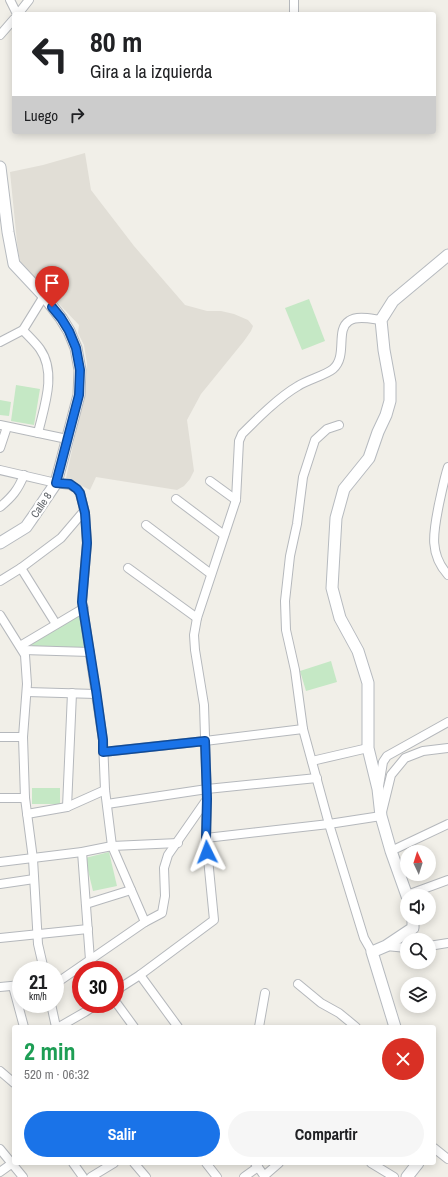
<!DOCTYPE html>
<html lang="es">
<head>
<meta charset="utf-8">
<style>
	body { margin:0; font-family:"Archivo Narrow",sans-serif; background:#f6f6f6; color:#202124; height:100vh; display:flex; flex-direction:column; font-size:15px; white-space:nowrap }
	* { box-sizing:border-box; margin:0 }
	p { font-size:13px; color:#757577 }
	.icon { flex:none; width:22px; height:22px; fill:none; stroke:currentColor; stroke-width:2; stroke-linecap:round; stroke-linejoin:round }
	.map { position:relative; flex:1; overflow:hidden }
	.drawer { position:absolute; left:12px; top:1025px; width:424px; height:140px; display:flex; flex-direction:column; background:#fff; border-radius:4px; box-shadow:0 2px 10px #0003 }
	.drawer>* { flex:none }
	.top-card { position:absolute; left:12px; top:12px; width:424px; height:122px; border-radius:4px; box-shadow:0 2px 10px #0003; background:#fff; color:#202124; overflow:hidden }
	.needle { width:26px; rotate:356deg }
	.buttons { position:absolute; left:400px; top:845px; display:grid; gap:8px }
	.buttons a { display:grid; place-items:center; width:36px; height:36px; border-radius:50%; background:#fff; box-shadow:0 2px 10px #0003; font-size:20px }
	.speed { position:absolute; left:12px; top:961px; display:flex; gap:8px; font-size:20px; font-weight:700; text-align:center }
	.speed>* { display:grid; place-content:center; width:52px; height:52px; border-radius:50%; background:#fff; box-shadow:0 2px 10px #0003; line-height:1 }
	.speed small { font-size:10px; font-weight:400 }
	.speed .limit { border:6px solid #d22; background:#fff; color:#111 }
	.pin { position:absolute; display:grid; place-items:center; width:34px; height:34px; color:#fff; margin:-41px -17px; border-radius:50% 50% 50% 0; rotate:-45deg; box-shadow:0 0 4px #0007 }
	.pin .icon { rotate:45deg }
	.me { position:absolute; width:44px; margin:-22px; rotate:357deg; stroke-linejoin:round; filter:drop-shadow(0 0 3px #0008) }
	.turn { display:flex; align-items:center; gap:14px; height:84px; padding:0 12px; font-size:18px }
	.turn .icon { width:52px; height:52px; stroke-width:2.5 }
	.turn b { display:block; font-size:28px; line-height:34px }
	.then { display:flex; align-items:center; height:38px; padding:0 12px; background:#0003; gap:8px; font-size:15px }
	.round { display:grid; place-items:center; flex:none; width:42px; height:42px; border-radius:21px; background:#f6f6f6 }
	.overview { display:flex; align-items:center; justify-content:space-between; height:68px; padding:0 12px }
	h1 { font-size:24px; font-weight:700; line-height:30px; color:#1e9e55 }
	.cta { display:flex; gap:8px; margin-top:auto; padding:8px 12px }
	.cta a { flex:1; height:46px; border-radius:24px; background:#1a73e8; color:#fff; font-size:16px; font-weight:700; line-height:46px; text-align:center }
	.cta a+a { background:#f6f6f6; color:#202124 }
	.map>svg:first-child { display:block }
</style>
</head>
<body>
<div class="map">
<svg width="448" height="1177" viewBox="0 0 448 1177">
	<rect width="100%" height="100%" fill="#f1efe8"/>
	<polygon fill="#e1ded6" points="85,153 91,190 134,246 185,305 207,311 221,311 234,314 248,320 253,326 251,331 244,341 201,394 187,420 194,471 190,479 184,486 177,490 96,477 90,490 66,478 86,385 87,364 84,345 78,333 79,325 21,264 18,252 10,172 43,165"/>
	<g fill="#c5e8c5">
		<polygon points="309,299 325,341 302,350 285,308"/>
		<polygon points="16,385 40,389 34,425 11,421"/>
		<polygon points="0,400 11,402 9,416 0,415"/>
		<polygon points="79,616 81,616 86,644 85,647 82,648 33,647 31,643 32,641"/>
		<polygon points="331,661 337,682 306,691 300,671"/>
		<rect x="32" y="788" width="28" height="16"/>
		<polygon points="109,852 117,886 93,891 85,858"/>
	</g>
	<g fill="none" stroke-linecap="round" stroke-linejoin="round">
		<g stroke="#b5b8bc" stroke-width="10">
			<g id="street">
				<polyline points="10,0 17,14"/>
				<polyline points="294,0 294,14"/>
				<polyline points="18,14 29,0"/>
				<polyline points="0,35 14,19"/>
				<polyline points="0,342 23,330"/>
				<polyline points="0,425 67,439"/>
				<polyline points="339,425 327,429 315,440 303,477 297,524 290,556 285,601 286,630 295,670 303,729 329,824 364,938 372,952"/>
				<path d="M38 433C44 407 57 373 40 349 35 342 28 336 23 330L44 296"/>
				<polyline points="0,448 7,427"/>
				<path d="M448 467C444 479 442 491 439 504 434 530 428 553 448 575"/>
				<polyline points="0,470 56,483 70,485 77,489 80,493 85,513 87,543 82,602 103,740 105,790 112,846 145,922"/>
				<polyline points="210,481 236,500"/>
				<polyline points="176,499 224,535"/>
				<path d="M0 507C12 497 18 490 24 475"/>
				<polyline points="146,525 211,574"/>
				<polyline points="21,568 56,624"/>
				<polyline points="128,568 197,618"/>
				<polyline points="0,581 21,568 61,538 84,511"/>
				<polyline points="0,615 25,655 27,684 23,737 25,798 33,859 38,944 44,970"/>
				<polyline points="20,646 84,608"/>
				<polyline points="23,650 90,652"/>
				<polyline points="27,692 96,694"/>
				<polyline points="0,737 23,737"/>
				<polyline points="103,752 205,741 303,729"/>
				<polyline points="312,761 368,748"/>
				<polyline points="379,786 383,762 387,756 448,722"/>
				<polyline points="0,798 25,798"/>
				<polyline points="107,804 207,789 317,778"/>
				<polyline points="67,807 72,693"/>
				<polyline points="27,814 67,807 105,790"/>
				<polyline points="206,838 329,824 381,816 391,775 405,758 423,751 448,748"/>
				<polyline points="391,851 448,824"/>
				<polyline points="82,852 90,960"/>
				<polyline points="0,862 82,852 112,846 178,843"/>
				<polyline points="0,884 34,879"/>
				<polyline points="407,895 448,880"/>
				<polyline points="86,904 131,890"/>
				<polyline points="0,938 88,929"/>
				<polyline points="386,946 407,948"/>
				<polyline points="429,946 448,943"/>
				<polyline points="140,975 178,1027"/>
				<path d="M55 984 145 922 162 913 165 896 164 868 168 855 207 799 204 705 195 650 194 635 197 618 236 500 239 441 242 434C258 418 279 397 298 386 307 380 326 375 333 369 348 356 335 330 349 321 357 315 372 319 381 320"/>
				<polyline points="298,984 321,1003 339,1013 356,1027"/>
				<polyline points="13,986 24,1027"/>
				<polyline points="0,987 21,985"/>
				<polyline points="115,991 140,975 214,920 206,838 207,800"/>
				<polyline points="115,1001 134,1027"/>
				<polyline points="51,1004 56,1027"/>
				<polyline points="59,1027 85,1012 97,1004"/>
				<polyline points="259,1027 265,993"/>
				<polyline points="0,1071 14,1083"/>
				<polyline points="434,1148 448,1159"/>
				<polyline points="0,1149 23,1177"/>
				<polyline points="73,1163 83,1177"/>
				<polyline points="134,1163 146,1177"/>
				<polyline points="206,1163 217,1177"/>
				<polyline points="255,1163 265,1177"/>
				<polyline points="371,1163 394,1177"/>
				<polyline points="0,1172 14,1162"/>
				<polyline points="264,1176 279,1163"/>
				<polyline points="91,1177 114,1163"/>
				<polyline points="244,1177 258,1167"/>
			</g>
		</g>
		<g stroke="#b6babf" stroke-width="13">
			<g id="secondary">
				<polyline points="0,167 8,232 14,264 44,296 61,318 69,331 76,348 80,370 79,395 56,483 33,517 26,527 0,543"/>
				<polyline points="407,896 391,851 381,816 378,789 368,748 368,683 358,651 340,618 332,588 336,518 344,489 369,458 378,432 386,415 390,401 390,383 384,350 381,320 393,301 448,255"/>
				<polyline points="395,1027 372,952 386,946 413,928 413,918"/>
				<polyline points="407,1177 418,1163"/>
			</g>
		</g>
		<use href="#street" stroke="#fff" stroke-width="8"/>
		<use href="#secondary" stroke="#fff" stroke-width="11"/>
	</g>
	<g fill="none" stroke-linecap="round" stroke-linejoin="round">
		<g stroke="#114b97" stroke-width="10">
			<polyline id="route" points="52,307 61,318 69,331 76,348 80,370 79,395 56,483 70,484 77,489 80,493 85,513 87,543 82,602 96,690 103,740 103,752 205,741 207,799 206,838 207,852"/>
		</g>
		<use href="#route" stroke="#1a73e8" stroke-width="7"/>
	</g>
	<g text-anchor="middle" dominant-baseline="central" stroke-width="4" stroke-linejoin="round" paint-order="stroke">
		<g font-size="11" fill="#5f6368" stroke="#fff">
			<text transform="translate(41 505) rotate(-56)">Calle 8</text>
		</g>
	</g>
</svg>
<div class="buttons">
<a><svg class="needle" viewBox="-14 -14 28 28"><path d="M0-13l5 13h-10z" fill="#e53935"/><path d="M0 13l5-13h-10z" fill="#757577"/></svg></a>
<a><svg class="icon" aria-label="sound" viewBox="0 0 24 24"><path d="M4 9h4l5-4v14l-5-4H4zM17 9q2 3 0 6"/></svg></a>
<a><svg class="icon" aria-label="search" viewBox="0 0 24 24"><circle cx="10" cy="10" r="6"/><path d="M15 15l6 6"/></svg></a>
<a><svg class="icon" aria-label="layers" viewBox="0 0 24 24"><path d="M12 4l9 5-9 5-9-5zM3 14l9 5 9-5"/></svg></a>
</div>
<div class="speed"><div>21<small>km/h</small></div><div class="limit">30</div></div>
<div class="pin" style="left:52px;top:307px;background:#d93025"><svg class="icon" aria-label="arrive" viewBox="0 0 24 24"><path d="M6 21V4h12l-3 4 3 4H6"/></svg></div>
<svg class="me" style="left:207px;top:852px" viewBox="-20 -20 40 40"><path d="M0-17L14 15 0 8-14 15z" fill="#1a73e8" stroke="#fff" stroke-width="4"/></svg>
<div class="top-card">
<div class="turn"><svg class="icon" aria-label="left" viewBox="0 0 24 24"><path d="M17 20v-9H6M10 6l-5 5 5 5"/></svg><div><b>80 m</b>Gira a la izquierda</div></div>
<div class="then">Luego<svg class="icon" aria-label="right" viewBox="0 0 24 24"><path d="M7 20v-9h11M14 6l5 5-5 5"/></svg></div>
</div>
<section class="drawer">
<div class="overview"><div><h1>2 min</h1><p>520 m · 06:32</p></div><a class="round" style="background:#d93025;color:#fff"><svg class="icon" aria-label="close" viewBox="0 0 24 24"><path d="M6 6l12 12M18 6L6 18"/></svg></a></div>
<div class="cta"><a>Salir</a><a>Compartir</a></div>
</section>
</div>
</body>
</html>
